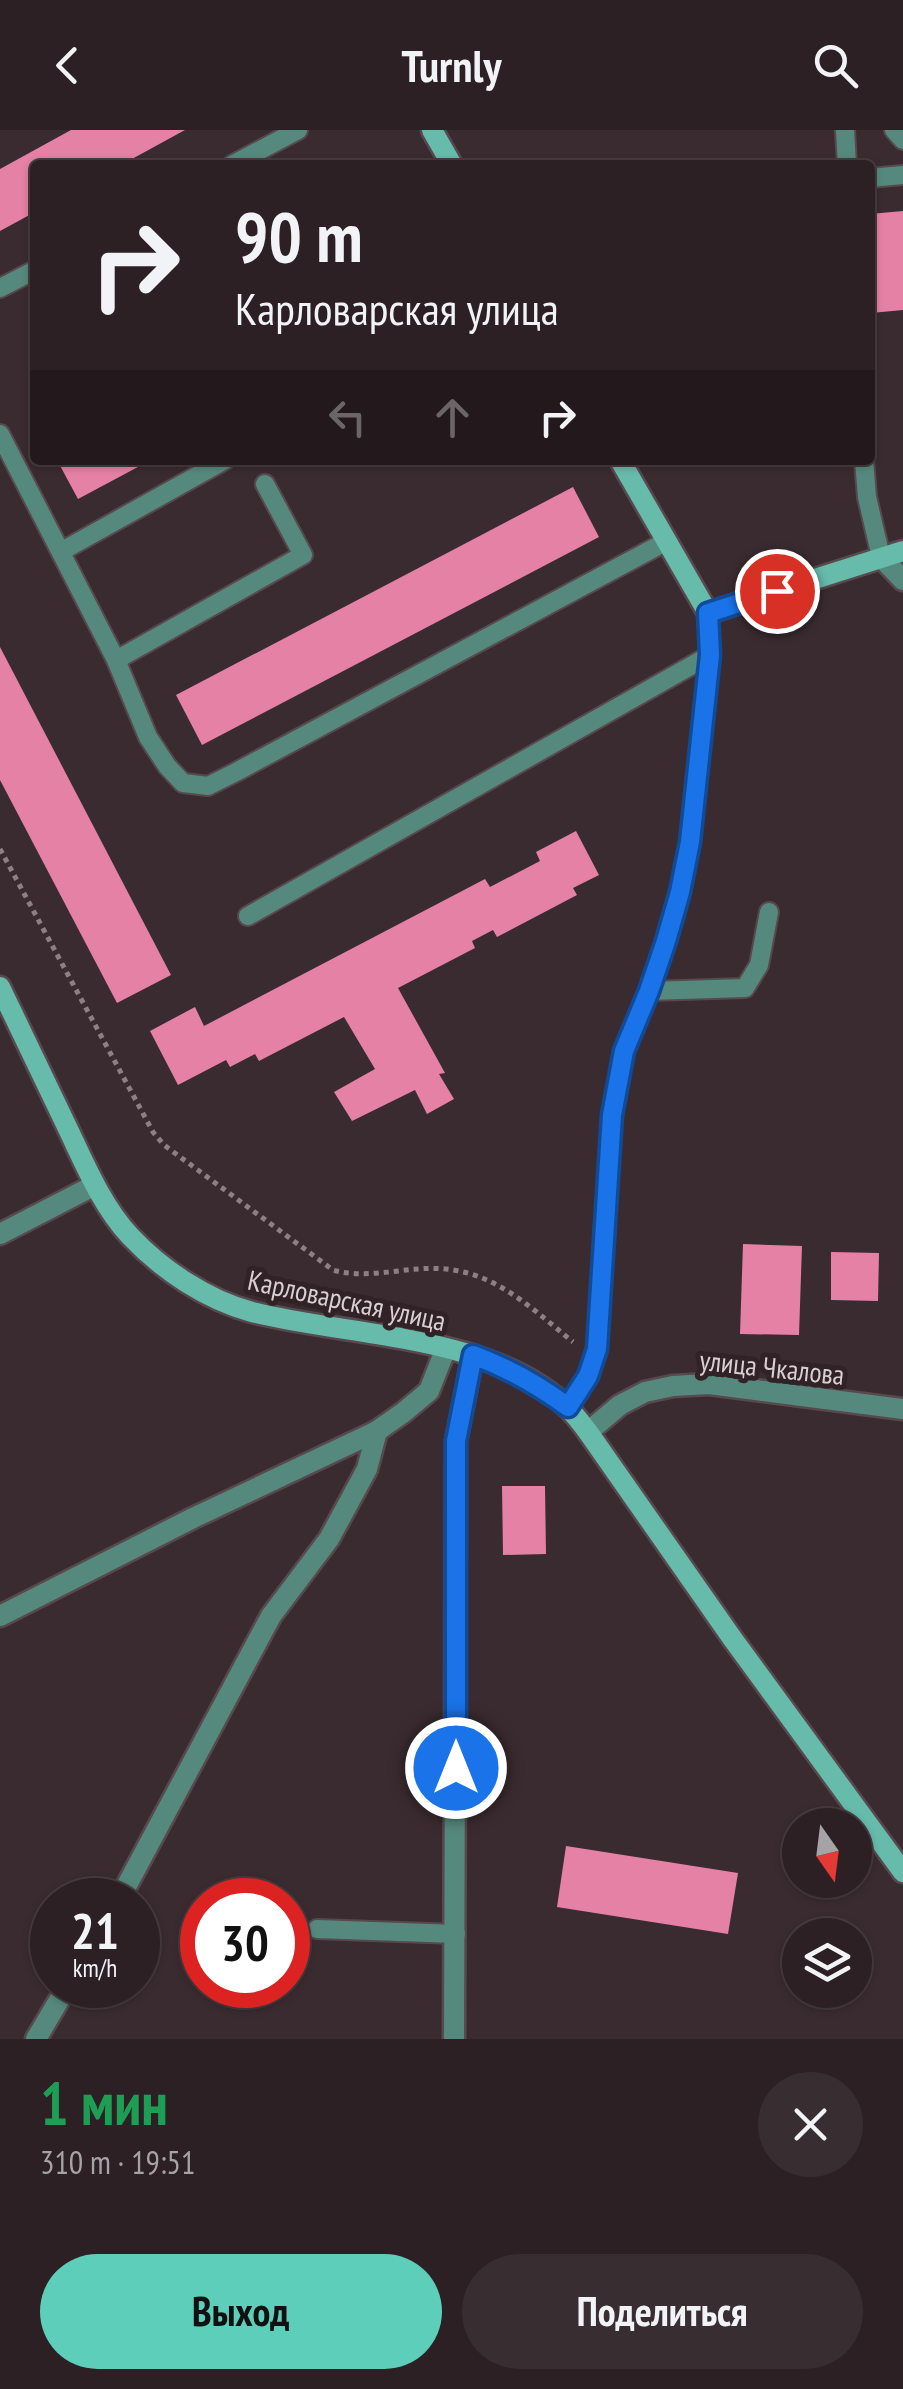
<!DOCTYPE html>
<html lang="ru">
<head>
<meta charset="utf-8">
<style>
	body { margin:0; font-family:"PT Sans Narrow",sans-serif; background:#382d31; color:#f1f3f6; height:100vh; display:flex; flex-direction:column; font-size:38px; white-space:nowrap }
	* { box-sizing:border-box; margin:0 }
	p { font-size:32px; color:#a6a3a6 }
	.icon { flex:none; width:55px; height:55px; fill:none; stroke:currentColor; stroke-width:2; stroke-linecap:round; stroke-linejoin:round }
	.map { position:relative; height:1909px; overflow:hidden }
	.details { display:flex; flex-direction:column; background:#2c2024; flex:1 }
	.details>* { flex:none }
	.top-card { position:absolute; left:30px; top:30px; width:845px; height:305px; border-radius:10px; box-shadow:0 2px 8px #0004,0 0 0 2px #483e41; background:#2c2024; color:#f1f3f6; overflow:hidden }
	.needle { width:65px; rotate:166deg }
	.buttons { position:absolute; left:782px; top:1678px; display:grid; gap:20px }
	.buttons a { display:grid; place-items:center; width:90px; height:90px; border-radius:50%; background:#2c2024; box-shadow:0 2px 8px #0004,0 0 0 2px #483e41; font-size:50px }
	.speed { position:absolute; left:30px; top:1748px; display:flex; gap:20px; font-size:50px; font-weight:700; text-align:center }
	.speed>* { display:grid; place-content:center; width:130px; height:130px; border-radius:50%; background:#2c2024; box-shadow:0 2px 8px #0004,0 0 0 2px #483e41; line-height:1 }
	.speed small { font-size:25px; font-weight:400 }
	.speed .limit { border:15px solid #d22; background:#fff; color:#111 }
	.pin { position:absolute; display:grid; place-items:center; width:85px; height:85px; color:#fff; margin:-42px; border:5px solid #fff; border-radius:50%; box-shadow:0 2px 10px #0007 }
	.me { position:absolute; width:110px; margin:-55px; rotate:0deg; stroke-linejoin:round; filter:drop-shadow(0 0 8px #0008) }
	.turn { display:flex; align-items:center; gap:35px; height:210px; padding:0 40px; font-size:45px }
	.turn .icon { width:130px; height:130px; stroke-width:2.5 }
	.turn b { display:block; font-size:70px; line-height:85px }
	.lanes { display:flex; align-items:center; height:95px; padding:0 40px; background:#0003; justify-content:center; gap:50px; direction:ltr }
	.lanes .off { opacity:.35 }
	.round { display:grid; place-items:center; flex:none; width:105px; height:105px; border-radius:52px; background:#382d31 }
	.head { display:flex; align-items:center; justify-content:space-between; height:170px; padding:0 40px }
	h1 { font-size:60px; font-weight:800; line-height:75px; color:#1e9e55 }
	.button { display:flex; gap:20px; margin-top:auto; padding:20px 40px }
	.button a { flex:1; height:115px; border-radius:60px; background:#5dceb9; color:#111; font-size:40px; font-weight:800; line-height:115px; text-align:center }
	.button a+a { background:#382d31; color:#f1f3f6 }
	header { display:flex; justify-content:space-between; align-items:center; height:130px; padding:0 40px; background:#2c2024; font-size:45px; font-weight:800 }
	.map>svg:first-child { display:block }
</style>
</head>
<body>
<header><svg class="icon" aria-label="back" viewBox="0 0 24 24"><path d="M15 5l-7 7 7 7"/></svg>Turnly<svg class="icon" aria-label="search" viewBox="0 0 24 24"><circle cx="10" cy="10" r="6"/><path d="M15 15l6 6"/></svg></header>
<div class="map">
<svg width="903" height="1909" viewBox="0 0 903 1909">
	<rect width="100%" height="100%" fill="#3a2b30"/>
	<g fill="#e581a5">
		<polygon points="71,0 185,0 121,35 35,35 35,82 0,101 0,39"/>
		<polygon points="903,81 903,180 871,183 870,84"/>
		<polygon points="57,330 151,330 78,369"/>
		<polygon points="573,357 599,407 202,615 176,565"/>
		<polygon points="0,517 171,845 117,873 0,650"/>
		<polygon points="576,701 599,745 573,758 577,765 497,807 493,800 472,811 475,818 398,858 445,943 439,944 454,969 427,984 415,960 352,991 334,962 375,939 344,887 259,931 255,924 230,937 226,930 178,955 150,901 195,877 204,896 485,749 490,757 540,731 536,722"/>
		<polygon points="743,1114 802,1116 799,1205 740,1204"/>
		<polygon points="831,1122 879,1123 878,1171 831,1170"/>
		<polygon points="502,1356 545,1356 546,1424 503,1425"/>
		<polygon points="566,1716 738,1743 728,1804 557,1777"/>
	</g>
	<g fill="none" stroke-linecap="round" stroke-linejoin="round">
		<g stroke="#57494d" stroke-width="22">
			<g id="lane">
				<polyline points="845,0 847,35"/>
				<polyline points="894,0 903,10"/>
				<polyline points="232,35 298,0"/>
				<polyline points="870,48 903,45"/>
				<polyline points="0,158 35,140"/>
				<polyline points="0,304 116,530 148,607 167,636 183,653 208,656 236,642 667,411"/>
				<polyline points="864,330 867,367 881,427"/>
				<polyline points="62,421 225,330"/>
				<polyline points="116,530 303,425 265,354"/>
				<polyline points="248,786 710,525"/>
				<polyline points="649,861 745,858 759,835 769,782"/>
				<polyline points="568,1277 588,1246 597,1219 612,985 623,921 649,861 665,811 680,762 690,712 710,525 708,483"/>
				<polyline points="317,1799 456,1804"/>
			</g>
		</g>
		<g stroke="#57494d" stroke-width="25">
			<g id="street">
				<polyline points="881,427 903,450"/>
				<polyline points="0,1104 95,1055"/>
				<polyline points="588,1302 620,1275 645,1262 673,1256 709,1254 903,1279"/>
				<polyline points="0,1486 193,1388 377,1301 404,1282 429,1261 446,1218"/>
				<polyline points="119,1770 271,1486 329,1409 367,1339 377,1301"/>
				<polyline points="36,1909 68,1855"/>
				<polyline points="454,1909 456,1311 473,1225"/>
			</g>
		</g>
		<g stroke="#57494d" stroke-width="25">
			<g id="secondary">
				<polyline points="432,0 452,35"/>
				<polyline points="620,330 708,483 903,421"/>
				<path d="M0 857C23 905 46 953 69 1001 86 1037 103 1077 130 1106 162 1140 207 1170 252 1182 350 1207 494 1204 569 1279 576 1286 582 1294 588 1302L732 1508 903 1742"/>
			</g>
		</g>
		<path stroke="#8c8084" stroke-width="5" stroke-dasharray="5 5" stroke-linecap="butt" d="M0 719 153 1002 164 1015 333 1140C360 1148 390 1141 418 1139 486 1133 523 1171 573 1212"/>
		<use href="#lane" stroke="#56897e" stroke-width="18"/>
		<use href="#street" stroke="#56897e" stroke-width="20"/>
		<use href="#secondary" stroke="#6ba" stroke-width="20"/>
	</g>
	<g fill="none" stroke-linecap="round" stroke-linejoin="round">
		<g stroke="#114b97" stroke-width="25">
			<path id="route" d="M456 1638V1311L473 1225C508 1238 537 1254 568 1277L588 1246 597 1219 612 985 624 921 649 861 666 811 680 762 690 712 710 525 708 483 777 461"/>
		</g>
		<use href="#route" stroke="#1a73e8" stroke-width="18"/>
	</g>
	<g text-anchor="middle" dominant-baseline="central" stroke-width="10" stroke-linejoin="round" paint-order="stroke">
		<g font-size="28" fill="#d9cfd2" stroke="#302226">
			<text transform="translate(347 1170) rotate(12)">Карловарская улица</text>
			<text transform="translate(772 1237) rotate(6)">улица Чкалова</text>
		</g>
	</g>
</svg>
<div class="buttons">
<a><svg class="needle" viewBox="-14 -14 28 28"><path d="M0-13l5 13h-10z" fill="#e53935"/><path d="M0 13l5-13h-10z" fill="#a6a3a6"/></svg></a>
<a><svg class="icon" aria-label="layers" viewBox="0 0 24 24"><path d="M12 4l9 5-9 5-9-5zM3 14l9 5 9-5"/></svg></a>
</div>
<div class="speed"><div>21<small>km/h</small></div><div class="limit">30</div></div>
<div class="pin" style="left:777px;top:461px;background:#d93025"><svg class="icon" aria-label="arrive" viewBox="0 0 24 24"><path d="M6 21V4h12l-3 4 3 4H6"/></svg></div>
<svg class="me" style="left:456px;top:1638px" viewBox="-20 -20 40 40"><circle r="17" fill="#1a73e8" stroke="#fff" stroke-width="3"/><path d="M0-11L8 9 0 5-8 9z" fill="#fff"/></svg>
<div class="top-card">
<div class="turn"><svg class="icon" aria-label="right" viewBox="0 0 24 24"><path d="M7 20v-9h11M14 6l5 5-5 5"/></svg><div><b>90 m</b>Карловарская улица</div></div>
<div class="lanes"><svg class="icon off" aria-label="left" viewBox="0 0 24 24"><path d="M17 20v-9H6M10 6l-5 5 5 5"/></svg><svg class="icon off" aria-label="ahead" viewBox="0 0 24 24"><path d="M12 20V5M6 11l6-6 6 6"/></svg><svg class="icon" aria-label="right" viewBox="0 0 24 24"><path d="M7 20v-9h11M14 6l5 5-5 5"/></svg></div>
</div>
</div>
<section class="details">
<div class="head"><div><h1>1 мин</h1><p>310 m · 19:51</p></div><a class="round"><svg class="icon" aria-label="close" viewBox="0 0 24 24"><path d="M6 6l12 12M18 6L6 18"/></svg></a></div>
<div class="button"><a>Выход</a><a>Поделиться</a></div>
</section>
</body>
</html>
